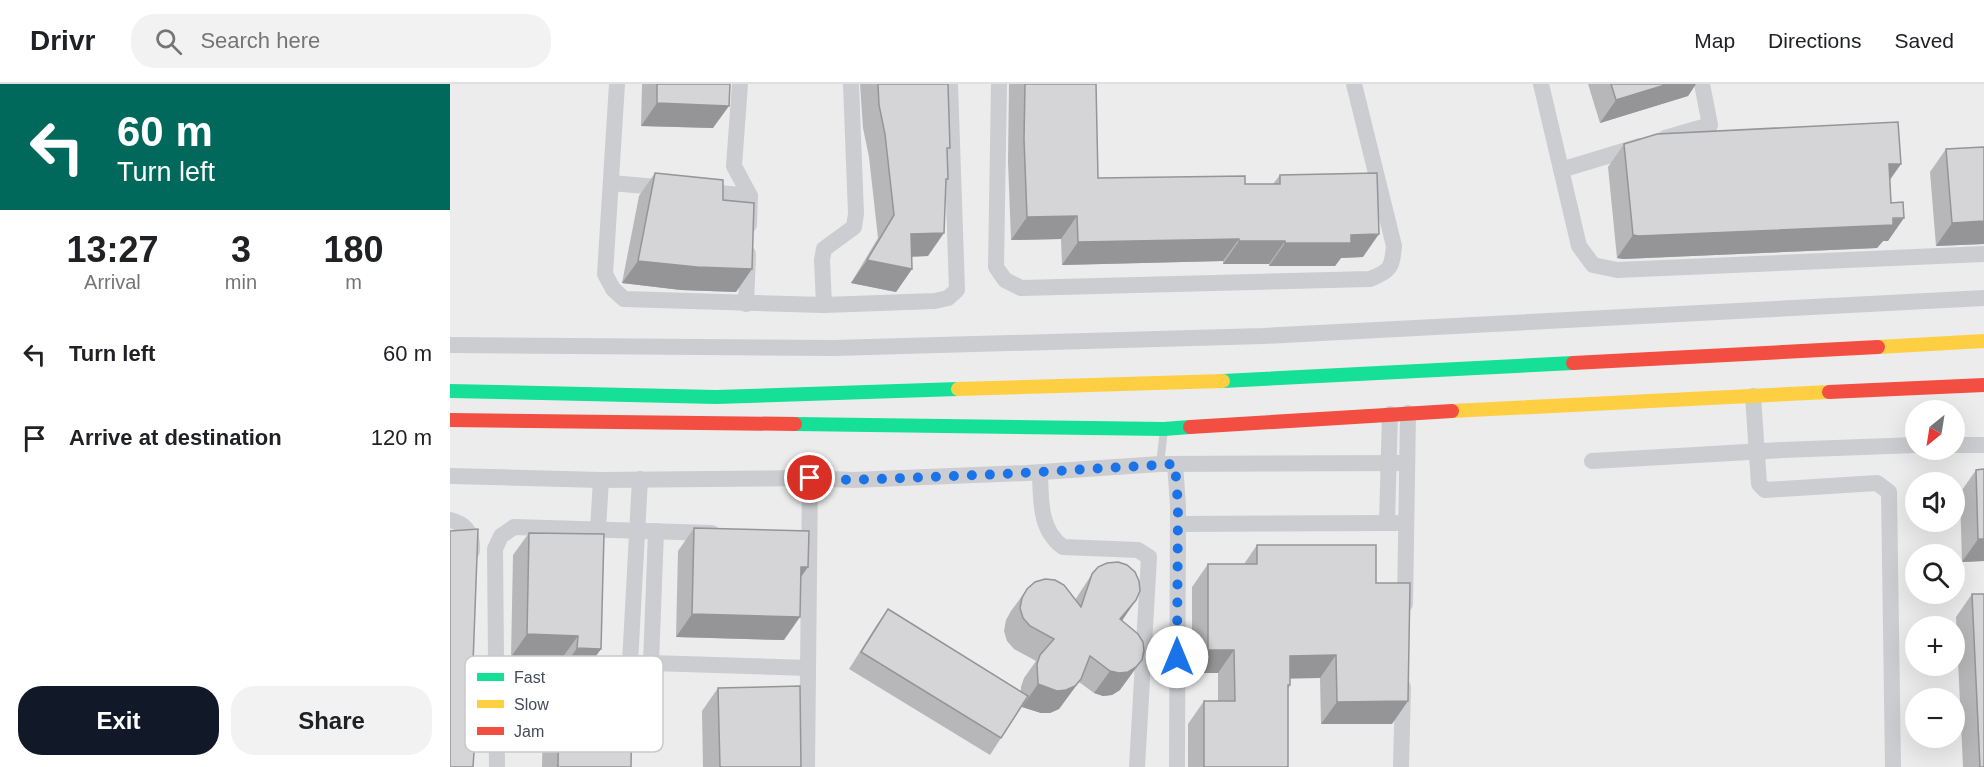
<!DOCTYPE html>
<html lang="en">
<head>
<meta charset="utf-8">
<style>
	body { margin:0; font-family:Arial,sans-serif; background:#f2f2f2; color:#202124; height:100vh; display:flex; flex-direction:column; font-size:22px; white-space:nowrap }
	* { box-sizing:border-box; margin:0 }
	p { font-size:20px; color:#757577 }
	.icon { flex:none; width:33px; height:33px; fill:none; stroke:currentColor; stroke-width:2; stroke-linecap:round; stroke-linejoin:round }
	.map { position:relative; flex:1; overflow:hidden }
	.sheet { display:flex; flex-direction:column; background:#fff; width:450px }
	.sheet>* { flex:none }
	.banner { background:#00695c; color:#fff; overflow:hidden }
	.needle { width:39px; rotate:210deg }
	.fabs { position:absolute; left:1455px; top:316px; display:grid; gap:12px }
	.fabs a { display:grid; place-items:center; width:60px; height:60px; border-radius:50%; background:#fff; box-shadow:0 6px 24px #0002; font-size:30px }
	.pin { position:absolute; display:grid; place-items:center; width:51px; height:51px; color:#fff; margin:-26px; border:3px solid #fff; border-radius:50%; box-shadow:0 2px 6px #0007 }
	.me { position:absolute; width:66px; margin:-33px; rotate:0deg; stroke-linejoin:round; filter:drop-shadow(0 0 4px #0008) }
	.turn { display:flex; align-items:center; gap:21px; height:126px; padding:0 18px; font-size:27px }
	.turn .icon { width:78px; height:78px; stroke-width:2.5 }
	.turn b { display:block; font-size:42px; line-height:51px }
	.eta { display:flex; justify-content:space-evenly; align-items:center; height:102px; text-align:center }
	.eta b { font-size:36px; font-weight:800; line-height:42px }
	.action { display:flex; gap:12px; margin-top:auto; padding:12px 18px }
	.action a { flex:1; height:69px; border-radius:24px; background:#111827; color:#fff; font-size:24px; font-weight:800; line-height:69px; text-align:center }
	.action a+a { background:#f2f2f2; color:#202124 }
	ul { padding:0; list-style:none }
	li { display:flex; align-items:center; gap:18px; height:84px; padding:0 18px }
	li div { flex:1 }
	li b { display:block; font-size:22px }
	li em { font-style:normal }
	header { display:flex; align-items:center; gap:36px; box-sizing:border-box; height:84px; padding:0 30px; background:#fff; border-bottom:2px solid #e0e0e0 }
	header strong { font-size:28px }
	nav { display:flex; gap:33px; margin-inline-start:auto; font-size:21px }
	.search { width:420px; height:54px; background:#f2f2f2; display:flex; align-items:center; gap:15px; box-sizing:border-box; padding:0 21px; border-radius:24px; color:#757577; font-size:22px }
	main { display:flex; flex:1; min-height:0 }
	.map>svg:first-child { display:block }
</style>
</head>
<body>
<header>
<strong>Drivr</strong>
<div class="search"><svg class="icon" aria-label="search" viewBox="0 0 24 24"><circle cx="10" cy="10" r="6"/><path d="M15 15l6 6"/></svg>Search here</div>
<nav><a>Map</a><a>Directions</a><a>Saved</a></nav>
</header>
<main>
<section class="sheet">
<div class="banner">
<div class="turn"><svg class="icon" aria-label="left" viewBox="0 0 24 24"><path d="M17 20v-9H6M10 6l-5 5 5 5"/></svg><div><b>60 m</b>Turn left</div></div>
</div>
<div class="eta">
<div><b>13:27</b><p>Arrival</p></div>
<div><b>3</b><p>min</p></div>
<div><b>180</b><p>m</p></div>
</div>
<ul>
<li><svg class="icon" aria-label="left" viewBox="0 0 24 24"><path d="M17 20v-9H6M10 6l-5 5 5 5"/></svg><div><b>Turn left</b></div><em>60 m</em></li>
<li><svg class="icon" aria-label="arrive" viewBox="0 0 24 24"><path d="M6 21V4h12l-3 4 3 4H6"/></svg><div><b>Arrive at destination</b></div><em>120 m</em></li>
</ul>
<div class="action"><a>Exit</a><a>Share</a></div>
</section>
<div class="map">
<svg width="1534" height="683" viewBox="0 0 1534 683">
	<rect width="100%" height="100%" fill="#edecec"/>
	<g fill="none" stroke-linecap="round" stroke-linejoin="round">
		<polyline stroke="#cbcdd0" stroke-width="8" points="710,380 714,346"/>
		<g stroke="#cbcdd0" stroke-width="16">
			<polyline points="167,0 155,190 163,205 174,215 374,221 485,217 498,214 507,206 500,0"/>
			<polyline points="290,0 284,82 300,112 299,141"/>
			<path d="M549 0 546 183 555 196 571 204 920 195C941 187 942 183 944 162L904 0"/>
			<polyline points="1091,0 1129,162 1143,181 1167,186 1534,170"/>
			<polyline points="1215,54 1260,41 1252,0"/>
			<polyline points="1111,86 1190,62"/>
			<polyline points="161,99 219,104"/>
			<polyline points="250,107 300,112"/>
			<polyline points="296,220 298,170"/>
			<polyline points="374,221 372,176 374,165 404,143 406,130 401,0"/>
			<polyline points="0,261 384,264 813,252 1534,214"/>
			<polyline points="1303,312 1309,400 1315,406 1427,399 1439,408 1443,683"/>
			<polyline points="940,330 937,439 947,439"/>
			<polyline points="1504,361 1534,361"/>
			<polyline points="1142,377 1332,366 1466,361"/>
			<polyline points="725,380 728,421 727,683"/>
			<path d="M590 389C591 415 589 446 613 463L688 466 699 473 687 683"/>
			<polyline points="0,392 151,396 360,394 403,396 577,389 710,380 957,379"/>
			<polyline points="190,395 180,579 201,579 206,447"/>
			<path d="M0 436C17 440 23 450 22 467"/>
			<polyline points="728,440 937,439"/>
			<polyline points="148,445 151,396"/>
			<polyline points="955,520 958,329"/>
			<polyline points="201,579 358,584"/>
			<polyline points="47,683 45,465 51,452 64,443 262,449"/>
			<polyline points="357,683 360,394"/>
			<polyline points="951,683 953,603"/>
		</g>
		<g stroke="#16e098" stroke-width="14">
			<polyline points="773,297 1123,279"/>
			<polyline points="0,307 266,313 508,305"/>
			<polyline points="345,340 714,345 740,343"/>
		</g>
		<g stroke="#ffcf43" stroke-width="14">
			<polyline points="1428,263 1534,257"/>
			<polyline points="508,305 773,297"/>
			<polyline points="1002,327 1379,308"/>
		</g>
		<g stroke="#f24e42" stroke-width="14">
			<polyline points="1123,279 1428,263"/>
			<polyline points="1379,308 1534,301"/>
			<polyline points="0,336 345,340"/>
			<polyline points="740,343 1002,327"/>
		</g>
	</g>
	<g fill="#b7b6b9">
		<polygon points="192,0 280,0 263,44 191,42"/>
		<polygon points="410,0 498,0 496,97 478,172 462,173 462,185 446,208 401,199 428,154 419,73 413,44"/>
		<polygon points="559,0 646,0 648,94 795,100 823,100 830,91 913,173 891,174 885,182 819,182 819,180 773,180 773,177 612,181 611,155 561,156 558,78"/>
		<polygon points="1138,0 1246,0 1238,12 1150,39"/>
		<polygon points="1174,60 1451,80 1440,96 1438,157 1433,157 1427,164 1173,175 1167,174 1158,83"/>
		<polygon points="1496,65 1534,160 1486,162 1480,88"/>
		<polygon points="205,89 286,208 231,206 172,199 189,112"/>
		<polygon points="1534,385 1534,477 1512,478 1510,409 1526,386"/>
		<polygon points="244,444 351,494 334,556 226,553 228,467"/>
		<polygon points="79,449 151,565 135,587 111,587 112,574 61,573 63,471"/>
		<polygon points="807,461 926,499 942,640 871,640 870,594 840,594 840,601 838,605 838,683 738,683 738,640 754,617 768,617 768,589 742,589 742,503 758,480 794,480"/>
		<polygon points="642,490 686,516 672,537 670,606 662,611 653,612 644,609 629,598 609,625 600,629 591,629 572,623 572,622 551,654 540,671 399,585 426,542 438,525 571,607 571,603 574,594 586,577 564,565 557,557 554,547 556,536 561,527 577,505 625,516"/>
		<polygon points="1522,510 1534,683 1513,683 1506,533"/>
		<polygon points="268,604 351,683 253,683 252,627"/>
		<polygon points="109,621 181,683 92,683 93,643"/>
	</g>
	<g fill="#959496">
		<polygon points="1218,0 1246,0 1238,12 1150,39 1166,16"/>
		<polygon points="207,19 279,22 263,44 191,42"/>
		<polygon points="1439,80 1451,80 1435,102"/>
		<polygon points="627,132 611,155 561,156 577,133"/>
		<polygon points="1454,134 1438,157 1433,157 1427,164 1173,175 1167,174 1183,151"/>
		<polygon points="1534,137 1534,160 1486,162 1502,139"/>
		<polygon points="494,149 478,172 445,173 461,150"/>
		<polygon points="929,150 913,173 891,174 885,182 819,182 835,159 901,151"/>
		<polygon points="789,155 773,177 612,181 628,158"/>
		<polygon points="789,157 835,157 819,180 773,180"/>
		<polygon points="417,176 462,185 446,208 401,199"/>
		<polygon points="188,177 302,185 286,208 231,206 172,199"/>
		<polygon points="1528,455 1534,455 1534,477 1512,478"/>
		<polygon points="351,483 358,483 342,506"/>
		<polygon points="686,516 670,539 670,535"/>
		<polygon points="242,530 350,533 334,556 226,553"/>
		<polygon points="77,550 128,552 112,574 61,573"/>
		<polygon points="127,564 151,565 135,587 111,587"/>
		<polygon points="758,566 784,566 768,589 742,589"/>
		<polygon points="886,571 870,594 824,595 840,572"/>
		<polygon points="692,576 670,606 662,611 653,612 644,609 660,587"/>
		<polygon points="631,595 609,625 600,629 591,629 572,623 588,600"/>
		<polygon points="958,617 942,640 871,640 887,618"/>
	</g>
	<g fill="#d5d4d7" stroke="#959496" stroke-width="1.5">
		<polygon points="207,0 280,0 279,22 207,19"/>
		<polygon points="428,0 498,0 500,64 497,64 498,95 496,95 494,149 461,150 462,185 417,176 444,131 435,50 429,21"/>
		<polygon points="575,0 646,0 648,94 795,92 795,100 830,100 830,91 927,89 929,150 901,151 901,159 835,159 835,157 789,157 789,155 628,158 627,132 577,133 574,55"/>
		<polygon points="1161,0 1218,0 1166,16"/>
		<polygon points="1448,38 1451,80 1439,80 1441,119 1453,118 1454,134 1443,134 1443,141 1189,152 1183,151 1174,60 1207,50"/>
		<polygon points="1534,63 1534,137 1502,139 1496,65"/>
		<polygon points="205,89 273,96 273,116 304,119 302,185 247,183 188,177"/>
		<polygon points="1534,385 1534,455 1528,455 1526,386"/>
		<polygon points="244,444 359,447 358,483 351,483 350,533 242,530"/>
		<polygon points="28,445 20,660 24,668 23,683 0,683 0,447"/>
		<polygon points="79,449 154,450 151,565 127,564 128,552 77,550"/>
		<polygon points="807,461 926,461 926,499 960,499 958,617 887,618 886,571 840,572 840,601 838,601 838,683 754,683 754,617 785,617 784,566 758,566 758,480 807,480"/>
		<polygon points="668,478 677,481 685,488 689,497 690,507 686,516 670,535 688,550 693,558 694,567 692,576 686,583 678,588 669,589 660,587 640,572 631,595 625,602 616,606 607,607 588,600 587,580 590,571 604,555 580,542 573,534 570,524 572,514 577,505 585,498 595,495 605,496 614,501 631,523 642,490 648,483 657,479"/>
		<polygon points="1522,510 1534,510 1534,683 1530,683"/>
		<polygon points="438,525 578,612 551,654 411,568"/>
		<polygon points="350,602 351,683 270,683 268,604"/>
		<polygon points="109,621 182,623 181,683 108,683"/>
	</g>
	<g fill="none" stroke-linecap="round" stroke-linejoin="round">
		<polyline stroke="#1a73e8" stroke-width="10" stroke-dasharray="0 18" points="360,394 403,396 555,390 725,380 728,421 727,573"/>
	</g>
	<rect x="15" y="572" width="198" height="96" rx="9" fill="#fff" stroke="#c7c9cd" stroke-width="1.5"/>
	<rect x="27" y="589" width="27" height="8" fill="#16e098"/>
	<rect x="27" y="616" width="27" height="8" fill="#ffcf43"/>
	<rect x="27" y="643" width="27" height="8" fill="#f24e42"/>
	<g font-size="16" fill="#454c58">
		<text x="64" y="599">Fast</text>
		<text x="64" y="626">Slow</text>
		<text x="64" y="653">Jam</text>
	</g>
</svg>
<div class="fabs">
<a><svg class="needle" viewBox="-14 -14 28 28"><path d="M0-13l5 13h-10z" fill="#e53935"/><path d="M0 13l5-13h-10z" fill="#757577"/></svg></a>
<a><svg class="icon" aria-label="sound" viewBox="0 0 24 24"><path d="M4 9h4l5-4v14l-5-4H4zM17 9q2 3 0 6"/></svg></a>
<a><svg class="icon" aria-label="search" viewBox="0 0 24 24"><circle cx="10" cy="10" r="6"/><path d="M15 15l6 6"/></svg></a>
<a>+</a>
<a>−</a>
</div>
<div class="pin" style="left:360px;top:394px;background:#d93025"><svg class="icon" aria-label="arrive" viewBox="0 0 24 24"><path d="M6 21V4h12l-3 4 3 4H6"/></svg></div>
<svg class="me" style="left:727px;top:573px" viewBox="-20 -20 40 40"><circle r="19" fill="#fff"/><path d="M0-13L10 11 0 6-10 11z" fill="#1a73e8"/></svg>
</div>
</main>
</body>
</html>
